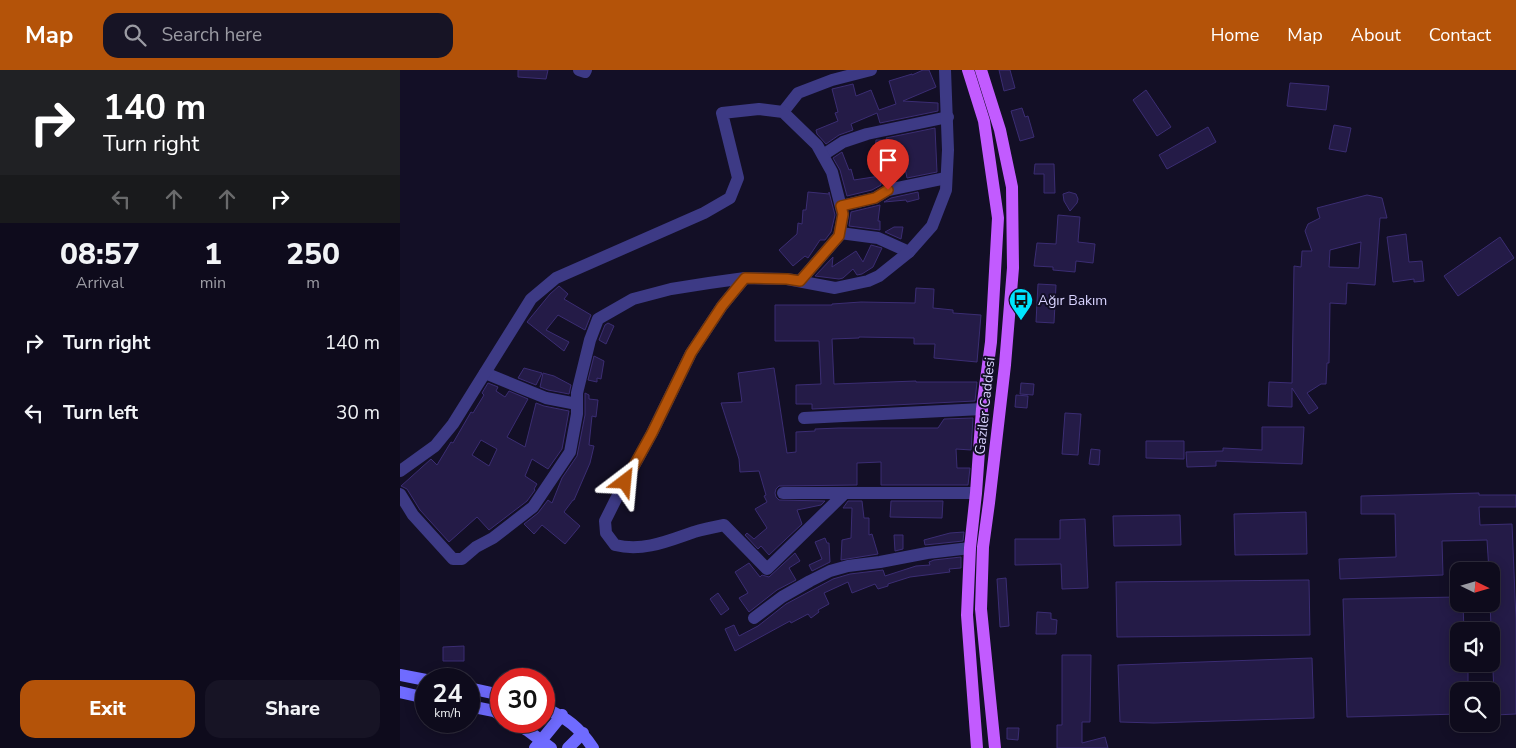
<!DOCTYPE html>
<html lang="en">
<head>
<meta charset="utf-8">
<style>
	body { margin:0; font-family:"Nunito Sans",sans-serif; background:#171425; color:#f1f3f6; height:100vh; display:flex; flex-direction:column; font-size:19px; white-space:nowrap }
	* { box-sizing:border-box; margin:0 }
	p { font-size:16px; color:#9b9ba3 }
	.icon { flex:none; width:28px; height:28px; fill:none; stroke:currentColor; stroke-width:2; stroke-linecap:round; stroke-linejoin:round }
	.map { position:relative; flex:1; overflow:hidden }
	.sheet { display:flex; flex-direction:column; background:#0e0b1c; width:400px }
	.sheet>* { flex:none }
	.guide { background:#202124; color:#fff; overflow:hidden }
	.needle { width:32px; rotate:95deg }
	.controls { position:absolute; left:1050px; top:492px; display:grid; gap:10px }
	.controls a { display:grid; place-items:center; width:50px; height:50px; border-radius:10px; background:#0e0b1c; box-shadow:0 2px 12px #0003,0 0 0 1px #2e2b3b; font-size:25px }
	.speed { position:absolute; left:15px; top:598px; display:flex; gap:10px; font-size:25px; font-weight:700; text-align:center }
	.speed>* { display:grid; place-content:center; width:65px; height:65px; border-radius:50%; background:#0e0b1c; box-shadow:0 2px 12px #0003,0 0 0 1px #2e2b3b; line-height:1 }
	.speed small { font-size:12px; font-weight:400 }
	.speed .limit { border:8px solid #d22; background:#fff; color:#111 }
	.pin { position:absolute; display:grid; place-items:center; width:42px; height:42px; color:#fff; margin:-51px -21px; border-radius:50% 50% 50% 0; rotate:-45deg; box-shadow:0 0 5px #0007 }
	.pin .icon { rotate:45deg }
	.me { position:absolute; width:55px; margin:-28px; rotate:29deg; stroke-linejoin:round; filter:drop-shadow(0 0 4px #0008) }
	.turn { display:flex; align-items:center; gap:18px; height:105px; padding:0 20px; font-size:22px }
	.turn .icon { width:65px; height:65px; stroke-width:2.5 }
	.turn b { display:block; font-size:35px; line-height:42px }
	.lanes { display:flex; align-items:center; height:48px; padding:0 20px; background:#0003; justify-content:center; gap:25px; direction:ltr }
	.lanes .off { opacity:.35 }
	.eta { display:flex; justify-content:space-evenly; align-items:center; height:85px; text-align:center }
	.eta b { font-size:30px; font-weight:800; line-height:35px }
	.action { display:flex; gap:10px; margin-top:auto; padding:10px 20px }
	.action a { flex:1; height:58px; border-radius:15px; background:#b45309; color:#fff; font-size:20px; font-weight:800; line-height:58px; text-align:center }
	.action a+a { background:#171425; color:#f1f3f6 }
	ul { padding:0; list-style:none }
	li { display:flex; align-items:center; gap:15px; height:70px; padding:0 20px }
	li div { flex:1 }
	li b { display:block; font-size:19px }
	li em { font-style:normal }
	header { display:flex; align-items:center; gap:30px; box-sizing:border-box; height:70px; padding:0 25px; background:#b45309; color:#fff }
	header strong { font-size:24px }
	nav { display:flex; gap:28px; margin-inline-start:auto; font-size:18px }
	.search { width:350px; height:45px; background:#171425; display:flex; align-items:center; gap:12px; box-sizing:border-box; padding:0 18px; border-radius:15px; color:#9b9ba3; font-size:19px }
	main { display:flex; flex:1; min-height:0 }
	.map>svg:first-child { display:block }
</style>
</head>
<body>
<header>
<strong>Map</strong>
<div class="search"><svg class="icon" aria-label="search" viewBox="0 0 24 24"><circle cx="10" cy="10" r="6"/><path d="M15 15l6 6"/></svg>Search here</div>
<nav><a>Home</a><a>Map</a><a>About</a><a>Contact</a></nav>
</header>
<main>
<section class="sheet">
<div class="guide">
<div class="turn"><svg class="icon" aria-label="right" viewBox="0 0 24 24"><path d="M7 20v-9h11M14 6l5 5-5 5"/></svg><div><b>140 m</b>Turn right</div></div>
<div class="lanes"><svg class="icon off" aria-label="left" viewBox="0 0 24 24"><path d="M17 20v-9H6M10 6l-5 5 5 5"/></svg><svg class="icon off" aria-label="ahead" viewBox="0 0 24 24"><path d="M12 20V5M6 11l6-6 6 6"/></svg><svg class="icon off" aria-label="ahead" viewBox="0 0 24 24"><path d="M12 20V5M6 11l6-6 6 6"/></svg><svg class="icon" aria-label="right" viewBox="0 0 24 24"><path d="M7 20v-9h11M14 6l5 5-5 5"/></svg></div>
</div>
<div class="eta">
<div><b>08:57</b><p>Arrival</p></div>
<div><b>1</b><p>min</p></div>
<div><b>250</b><p>m</p></div>
</div>
<ul>
<li><svg class="icon" aria-label="right" viewBox="0 0 24 24"><path d="M7 20v-9h11M14 6l5 5-5 5"/></svg><div><b>Turn right</b></div><em>140 m</em></li>
<li><svg class="icon" aria-label="left" viewBox="0 0 24 24"><path d="M17 20v-9H6M10 6l-5 5 5 5"/></svg><div><b>Turn left</b></div><em>30 m</em></li>
</ul>
<div class="action"><a>Exit</a><a>Share</a></div>
</section>
<div class="map">
<svg width="1116" height="678" viewBox="0 0 1116 678">
	<rect width="100%" height="100%" fill="#130f26"/>
	<g fill="#241b47" stroke="#3b2d73" fill-rule="evenodd">
		<polygon points="118,0 148,0 146,9 118,7"/>
		<polygon points="523,0 529,0 536,17 503,31 538,33 538,41 480,53 477,43 451,54 453,60 439,65 426,74 417,64 416,60 438,51 435,43 438,42 432,19 453,14 456,26 471,20 479,40 496,34 489,11 512,4 512,5"/>
		<polygon points="599,0 610,0 615,18 604,21"/>
		<polygon points="890,13 929,16 926,40 887,36"/>
		<polygon points="746,20 771,57 757,66 733,30"/>
		<polygon points="622,38 625,47 628,46 634,67 620,71 611,41"/>
		<polygon points="934,55 951,58 946,82 929,79"/>
		<polygon points="808,57 816,72 767,99 759,85"/>
		<polygon points="535,58 537,102 507,108 505,98 473,97 476,70 487,70 486,68"/>
		<polygon points="442,82 449,100 451,99 454,110 480,106 481,115 472,120 447,126 440,100 433,88"/>
		<polygon points="635,94 654,94 655,123 644,123 644,104 634,104"/>
		<polygon points="408,122 429,124 429,122 435,145 431,162 425,170 420,170 408,188 405,186 393,196 379,180 397,164 398,153 402,154 403,140 406,140"/>
		<polygon points="518,122 519,129 507,132 506,130 484,132 491,128"/>
		<polygon points="669,122 676,124 678,129 677,133 670,141 664,131 663,124"/>
		<path d="M967 125 982 128 987 148H980L975 215 947 213 946 234 930 233 929 293H927L926 314H921L907 323 918 338 909 344 892 318V337L868 336 869 312 892 313 894 196 901 197 902 181H912L905 161 908 154 920 148 917 138ZM961 172 959 198 929 197 930 180Z"/>
		<polygon points="480,135 478,151 480,151 480,160 449,156 451,142"/>
		<polygon points="658,145 680,147 678,172 695,174 693,193 676,191 675,202 653,200 653,197 634,196 637,173 656,174"/>
		<polygon points="494,157 503,157 501,169 485,162"/>
		<polygon points="1006,164 1009,192 1022,191 1024,211 1014,212 1014,209 993,212 987,167"/>
		<polygon points="1100,167 1114,188 1058,226 1044,206"/>
		<polygon points="471,175 482,178 473,197 462,204 457,205 453,199 443,208 439,209 415,206 433,187 432,197 456,181 463,192"/>
		<polygon points="638,214 656,215 654,253 636,252"/>
		<polygon points="159,216 168,224 164,229 191,245 185,260 158,245 146,260 169,272 164,281 127,252 150,224"/>
		<polygon points="516,218 534,219 533,238 553,240 553,243 581,245 577,292 534,288 535,274 514,274 514,268 459,267 459,268 432,269 434,314 516,311 516,312 577,312 575,331 412,339 412,334 396,334 396,315 421,314 419,271 375,271 375,235 432,235 432,234 461,232 515,233"/>
		<polygon points="208,253 214,256 206,274 199,270 205,255"/>
		<polygon points="194,286 204,291 201,309 197,308 197,312 188,310"/>
		<polygon points="124,298 142,303 136,315 118,308"/>
		<polygon points="374,298 387,383 396,382 396,362 415,361 415,359 439,358 538,358 544,349 573,348 571,380 556,379 557,398 570,398 568,415 481,415 481,392 457,393 457,415 379,416 376,419 375,423 376,427 379,430 425,431 421,435 397,440 402,454 369,485 361,476 358,479 345,465 347,463 354,469 367,458 355,439 367,432 364,426 366,425 359,401 340,402 339,389 321,333 342,332 338,303"/>
		<polygon points="143,303 154,306 171,315 169,324 148,320 140,317"/>
		<path d="M88 313 98 317 96 321 105 327 109 321 128 329 107 367 125 377 136 333 144 336 169 341 162 379 148 399 132 389 125 406 137 414 134 419 135 420 127 431 89 460 77 447 49 472 20 440 7 419 1 416 31 389 37 395 51 372 53 373 71 342 73 343 84 325 82 323ZM81 370 97 379 89 396 72 385Z"/>
		<polygon points="621,313 634,314 633,325 620,324"/>
		<polygon points="185,323 189,325 189,329 198,330 196,347 192,346 189,375 194,376 190,393 174,430 173,430 164,442 180,456 165,474 142,455 134,464 124,454 138,443 148,430 152,433 162,408 177,386 185,345"/>
		<polygon points="616,325 628,326 627,338 615,337"/>
		<polygon points="665,343 681,344 678,385 662,384"/>
		<polygon points="862,357 904,357 902,394 816,391 816,396 787,397 786,382 823,381 823,378 862,380"/>
		<polygon points="746,371 784,371 784,389 746,388"/>
		<polygon points="691,379 700,380 699,395 689,394"/>
		<polygon points="1079,423 1079,425 1116,425 1116,437 1079,437 1080,455 1112,454 1116,550 1116,644 1095,645 1090,534 1091,534 1091,501 1089,501 1087,470 1042,471 1043,505 940,509 939,489 996,487 995,444 961,444 961,426"/>
		<polygon points="448,431 462,431 464,448 469,448 469,465 472,464 478,484 441,490 442,470 451,468 452,438 443,438"/>
		<polygon points="491,431 543,431 542,448 490,447"/>
		<polygon points="906,442 907,484 835,485 834,444"/>
		<polygon points="780,445 781,475 714,476 713,446"/>
		<polygon points="685,449 688,518 662,519 661,494 615,495 615,469 660,469 660,450"/>
		<polygon points="564,462 563,471 525,475 524,470 550,463"/>
		<polygon points="494,465 503,465 503,479 495,481"/>
		<polygon points="425,468 427,473 429,473 430,492 412,501 409,495 422,489 415,472"/>
		<polygon points="395,483 400,491 389,498 396,510 377,520 349,542 339,528 348,523 335,502 349,493 360,507 362,505 369,507"/>
		<polygon points="561,487 561,498 549,499 550,502 510,507 488,514 488,516 478,519 475,514 452,523 448,512 424,523 429,534 418,540 419,542 411,548 408,544 391,553 390,551 335,581 325,559 334,555 339,566 358,556 386,534 433,509 450,504 483,500 485,506 516,496 530,495 529,492 534,490"/>
		<polygon points="606,508 609,556 600,557 597,509"/>
		<polygon points="909,510 910,565 717,567 716,512"/>
		<polygon points="318,523 329,539 321,545 310,529"/>
		<polygon points="1059,527 1059,534 1063,534 1064,561 1059,561 1059,594 1068,594 1068,621 1059,621 1059,644 947,647 943,529"/>
		<polygon points="637,542 651,543 651,549 657,550 656,564 636,564"/>
		<polygon points="64,576 64,591 43,591 43,577"/>
		<polygon points="662,585 691,585 690,652 682,652 682,673 705,667 708,678 657,678 657,655 662,655"/>
		<polygon points="912,588 914,648 754,653 720,652 718,595"/>
		<polygon points="607,658 619,658 618,670 607,669"/>
	</g>
	<g fill="none" stroke-linecap="round" stroke-linejoin="round">
		<g stroke="#3d3a85" stroke-width="12">
			<polyline points="179,0 185,2 186,0"/>
			<polyline points="383,42 398,23 432,10 471,0"/>
			<polyline points="423,85 443,72 467,64 548,47"/>
			<polyline points="441,136 475,128 488,120 546,108"/>
			<polyline points="440,163 478,168 509,182"/>
			<path d="M345 208 322 236 291 283 252 363 216 429 205 451 206 463 215 475C243 482 268 471 294 462 304 459 314 457 324 455L367 499 445 423"/>
			<polyline points="85,303 146,328 177,334"/>
			<polyline points="404,348 582,339"/>
			<polyline points="0,401 35,376 53,354 131,229 156,208 304,143 330,128 338,108 322,43 359,39 383,42 417,75 432,102 443,145 439,166 400,211"/>
			<polyline points="383,423 576,423"/>
			<polyline points="0,424 13,445 53,489 62,489 76,477 93,468 133,437 170,382 177,344 177,323 190,270 198,249 233,229 271,219 309,213 345,208 387,209 435,218 468,211 479,206 509,182 532,156 546,120 548,80 545,0"/>
			<polyline points="354,548 382,527 410,511 430,501 448,496 480,492 527,483 570,478"/>
		</g>
		<g stroke="#6f6bff" stroke-width="12">
			<polyline points="0,605 26,610"/>
			<polyline points="69,618 101,625"/>
			<polyline points="0,622 26,628"/>
			<polyline points="69,636 94,641 101,645"/>
			<path d="M144 638C167 648 179 657 193 678"/>
			<polyline points="112,651 127,660 151,678"/>
			<polyline points="135,678 162,645"/>
			<polyline points="168,678 183,663"/>
		</g>
		<g stroke="#c25bff" stroke-width="12">
			<polyline points="568,0 584,51 598,148 591,272 582,339 576,423 570,478 567,545 577,678"/>
			<polyline points="581,0 600,60 612,117 613,198 605,295 589,433 583,477 581,539 595,678"/>
		</g>
	</g>
	<g fill="none" stroke-linecap="round" stroke-linejoin="round">
		<g stroke="#753606" stroke-width="12">
			<polyline id="route" points="225,412 252,363 291,283 322,236 345,208 387,209 400,211 439,166 443,144 441,136 475,128 488,120"/>
		</g>
		<use href="#route" stroke="#b45309" stroke-width="9"/>
	</g>
	<defs>
		<g id="bus-pin" transform="scale(1.25)"><path d="M0 17L-7.5 6A9.5 9.5 0 1 1 7.5 6Z" fill="#00e5ff" stroke="#130f26"/><path d="M-5-6H5V4H4V6H2V4H-2V6H-4V4H-5ZM-3.5-4V0h7V-4ZM-3.5 1.2v1.5H-2V1.2ZM2 1.2v1.5H3.5V1.2Z" fill="#111"/></g>
	</defs>
	<g fill-rule="evenodd">
		<use href="#bus-pin" x="621" y="230"/>
	</g>
	<g text-anchor="middle" dominant-baseline="central" stroke-width="4" stroke-linejoin="round" paint-order="stroke">
		<g font-size="14" fill="#d9d4ff" stroke="#130f26" text-anchor="start">
			<text x="638" y="230">Ağır Bakım</text>
		</g>
		<g font-size="14" fill="#d9d4ff" stroke="#130f26">
			<text transform="translate(585 336) rotate(-84)">Gaziler Caddesi</text>
		</g>
	</g>
</svg>
<div class="controls">
<a><svg class="needle" viewBox="-14 -14 28 28"><path d="M0-13l5 13h-10z" fill="#e53935"/><path d="M0 13l5-13h-10z" fill="#9b9ba3"/></svg></a>
<a><svg class="icon" aria-label="sound" viewBox="0 0 24 24"><path d="M4 9h4l5-4v14l-5-4H4zM17 9q2 3 0 6"/></svg></a>
<a><svg class="icon" aria-label="search" viewBox="0 0 24 24"><circle cx="10" cy="10" r="6"/><path d="M15 15l6 6"/></svg></a>
</div>
<div class="speed"><div>24<small>km/h</small></div><div class="limit">30</div></div>
<div class="pin" style="left:488px;top:120px;background:#d93025"><svg class="icon" aria-label="arrive" viewBox="0 0 24 24"><path d="M6 21V4h12l-3 4 3 4H6"/></svg></div>
<svg class="me" style="left:225px;top:412px" viewBox="-20 -20 40 40"><path d="M0-17L14 15 0 8-14 15z" fill="#b45309" stroke="#fff" stroke-width="4"/></svg>
</div>
</main>
</body>
</html>
